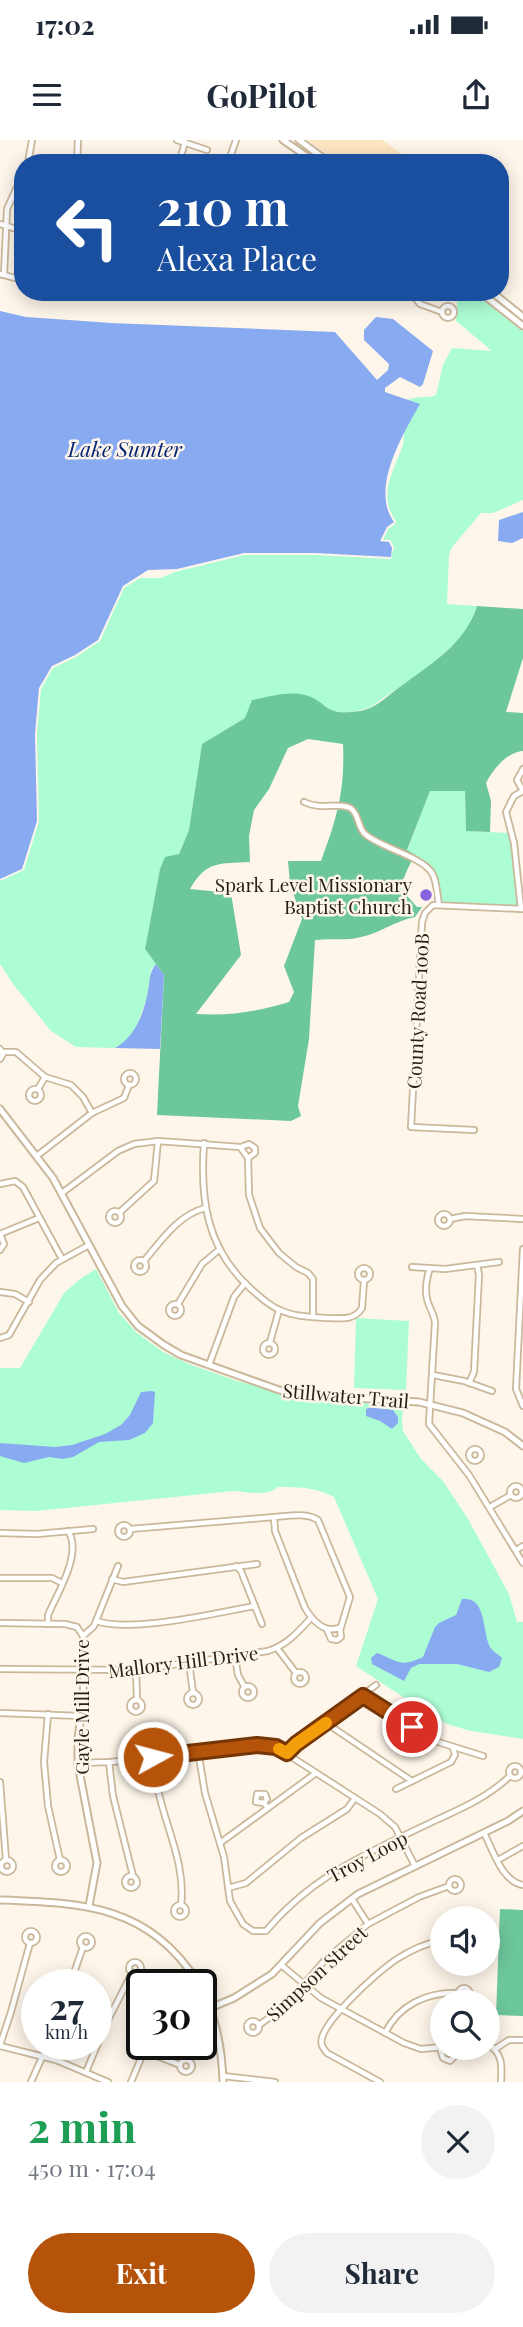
<!DOCTYPE html>
<html lang="en">
<head>
<meta charset="utf-8">
<style>
	body { margin:0; font-family:"Playfair Display",serif; background:#f2f2f3; color:#1f2937; height:100vh; display:flex; flex-direction:column; font-size:26px; white-space:nowrap }
	* { box-sizing:border-box; margin:0 }
	p { font-size:23px; color:#747a83 }
	.icon { flex:none; width:38px; height:38px; fill:none; stroke:currentColor; stroke-width:2; stroke-linecap:round; stroke-linejoin:round }
	.map { position:relative; height:1942px; overflow:hidden }
	.sheet { display:flex; flex-direction:column; background:#fff; flex:1 }
	.sheet>* { flex:none }
	.banner { position:absolute; left:14px; top:14px; width:495px; height:147px; border-radius:28px; box-shadow:0 4px 18px #0003; background:#1a4fa0; color:#fff; overflow:hidden }
	.buttons { position:absolute; left:430px; top:1766px; display:grid; gap:14px }
	.buttons a { display:grid; place-items:center; width:70px; height:70px; border-radius:50%; background:#fff; box-shadow:0 4px 18px #0003; font-size:35px }
	.speed { position:absolute; left:21px; top:1829px; display:flex; gap:14px; font-size:35px; font-weight:700; text-align:center }
	.speed>* { display:grid; place-content:center; width:91px; height:91px; border-radius:50%; background:#fff; box-shadow:0 4px 18px #0003; line-height:1 }
	.speed small { font-size:18px; font-weight:400 }
	.speed .limit { border:4px solid #111; border-radius:10px; background:#fff; color:#111 }
	.pin { position:absolute; display:grid; place-items:center; width:60px; height:60px; color:#fff; margin:-30px; border:4px solid #fff; border-radius:50%; box-shadow:0 2px 7px #0007 }
	.me { position:absolute; width:77px; margin:-38px; rotate:83deg; stroke-linejoin:round; filter:drop-shadow(0 0 5px #0008) }
	.turn { display:flex; align-items:center; gap:24px; height:147px; padding:0 28px; font-size:32px }
	.turn .icon { width:91px; height:91px; stroke-width:2.5 }
	.turn b { display:block; font-size:49px; line-height:60px }
	.round { display:grid; place-items:center; flex:none; width:74px; height:74px; border-radius:37px; background:#f2f2f3 }
	.overview { display:flex; align-items:center; justify-content:space-between; height:119px; padding:0 28px }
	h1 { font-size:42px; font-weight:700; line-height:52px; color:#1e9e55 }
	.primary-button { display:flex; gap:14px; margin-top:auto; padding:14px 28px }
	.primary-button a { flex:1; height:80px; border-radius:42px; background:#b45309; color:#fff; font-size:28px; font-weight:700; line-height:80px; text-align:center }
	.primary-button a+a { background:#f2f2f3; color:#1f2937 }
	.status { display:flex; justify-content:space-between; align-items:center; height:49px; padding:0 35px; background:#fff; direction:ltr }
	.status svg { height:19px; fill:currentColor }
	header { display:flex; justify-content:space-between; align-items:center; height:91px; padding:0 28px; background:#fff; font-size:32px; font-weight:700 }
	.map>svg:first-child { display:block }
</style>
</head>
<body>
<div class="status"><b>17:02</b><svg viewBox="0 0 49 12"><path d="M0 12V9h3v3zM5 12V6h3v6zM10 12V3h3v9zM15 12V0h3v12zM26 1h20v11H26zM47 4h2v5h-2z"/></svg></div>
<header><svg class="icon" aria-label="menu" viewBox="0 0 24 24"><path d="M4 6h16M4 12h16M4 18h16"/></svg>GoPilot<svg class="icon" aria-label="share" viewBox="0 0 24 24"><path d="M12 15V3M7 8l5-5 5 5M5 13v7h14v-7"/></svg></header>
<div class="map">
<svg width="523" height="1942" viewBox="0 0 523 1942">
	<rect width="100%" height="100%" fill="#fef6ea"/>
	<polygon fill="#fee6c2" points="308,0 382,0 415,23 338,23"/>
	<g fill="#adfdd4">
		<path d="M458 152H473L523 191V360L493 373H481L452 407 449 415 447 464 477 466 467 490 453 505 431 525 369 568 353 572H335L316 561 245 578 202 604 189 690 179 714 160 729 145 809 156 824 151 830 147 858 135 890 127 901 115 908 76 907 51 891 13 844 0 824V741L24 730 39 681 37 594 41 549 53 528 76 517 100 501 124 448 140 438H161L175 432 244 415H316L391 419 394 407 390 400H383L388 389 395 384 396 381C377 355 394 330 403 305 404 301 403 297 404 294 407 284 414 274 419 265L406 261C414 255 427 259 436 255L443 225 452 208 492 211 456 181Z"/>
		<polygon points="430,651 465,651 466,691 509,693 522,773 439,768 433,730 416,715 407,711"/>
		<path d="M96 1129 119 1173 136 1192 163 1212 189 1224 237 1241 307 1258 404 1264 402 1278 403 1291 421 1319 443 1341 468 1379 509 1454 517 1482H523V1599L471 1591 447 1584 432 1576 356 1526 378 1459 334 1357C315 1347 298 1347 278 1347 266 1357 248 1352 233 1351L37 1371 0 1370V1228H20L64 1153 80 1139Z"/>
		<polygon points="356,1178 409,1181 406,1250 354,1248"/>
	</g>
	<g fill="#6dc79c" fill-rule="evenodd">
		<path d="M477 466 523 469V518L506 572 523 573V611C507 612 493 629 486 643L491 661 490 692 466 691 465 651H430L407 710 416 715C408 724 406 736 399 747L417 767H422L415 777C395 781 380 793 361 797 346 801 331 798 315 800L309 899 298 966 301 976 291 981 157 975 164 835 145 809 160 729 165 717 179 714 189 690 202 604 245 578 252 560C272 556 297 548 315 559 322 563 329 571 338 572 348 573 361 572 370 568 381 563 391 553 401 546 431 524 465 504 477 466ZM308 599 343 604C345 651 337 678 321 721H288L290 744 302 779 284 826 294 852 289 862C255 872 231 876 196 874L241 815 231 753 190 749C207 720 219 724 250 722L249 696 254 670 269 649 288 608Z"/>
		<polygon points="500,1769 523,1770 523,1876 496,1875"/>
	</g>
	<g fill="#88aaf0">
		<path d="M0 171 26 177 111 183 335 192 377 240 388 230 389 224 364 200V190L376 177 393 179 433 211 423 244 420 247 400 237 385 248V252L420 264C402 296 370 349 394 382L387 387 380 401 389 402 392 408 391 417 315 413H244L177 429 148 430 123 446 98 500 75 515 52 526 39 548 35 594 37 681 22 729 0 739Z"/>
		<polygon points="523,372 523,398 512,403 498,401 499,380"/>
		<path d="M156 824 164 835 160 909 115 908C135 897 144 873 148 851 150 841 149 832 156 824Z"/>
		<polygon points="152,1251 155,1252 153,1283 145,1293 129,1300 99,1302 73,1317 63,1319 49,1317 24,1323 0,1316 0,1303 55,1307 72,1305 105,1294 121,1285 130,1275 141,1252"/>
		<polygon points="371,1267 393,1270 398,1277 398,1283 392,1289 380,1281 366,1276 366,1269"/>
		<path d="M462 1459C487 1456 482 1492 490 1507 493 1512 498 1514 502 1518L499 1527 489 1532 457 1524H419L411 1528 404 1541 372 1524 371 1518 377 1513C399 1521 399 1528 423 1517L435 1487 439 1483 456 1475Z"/>
	</g>
	<g fill="none" stroke-linecap="round" stroke-linejoin="round">
		<g stroke="#cab89b" stroke-width="8">
			<g id="minor">
				<polyline points="177,0 207,10"/>
				<polyline points="229,19 236,23"/>
				<polyline points="28,23 32,0"/>
				<polyline points="77,23 78,0"/>
				<polyline points="179,23 185,2"/>
				<polyline points="228,23 236,0"/>
				<polyline points="0,84 23,91"/>
				<polyline points="0,134 23,140"/>
				<polyline points="4,135 7,69 23,34"/>
				<polyline points="303,152 317,152"/>
				<polyline points="392,152 412,152"/>
				<polyline points="411,153 420,164 442,172"/>
				<circle cx="448" cy="172" r="6"/>
				<path d="M304 662C321 670 334 663 348 667 359 671 357 687 365 694 381 708 421 716 432 733 437 741 437 755 439 765"/>
				<polyline points="521,769 514,703 506,672 514,656 523,651 517,640 523,629"/>
				<polyline points="0,909 3,914 0,919"/>
				<polyline points="3,912 16,912 45,937 71,945 83,957 92,973"/>
				<circle cx="130" cy="939" r="6"/>
				<circle cx="35" cy="955" r="6"/>
				<polyline points="38,949 45,937"/>
				<polyline points="474,990 411,987 422,782 425,773 433,765 523,769"/>
				<path d="M204 1003C200 1058 206 1108 250 1148 259 1156 269 1166 280 1170 295 1177 312 1177 328 1178 341 1178 354 1181 362 1168L364 1141"/>
				<polyline points="241,1007 249,1004 255,1008 255,1013 248,1018"/>
				<polyline points="38,1015 92,973 124,958 129,945"/>
				<polyline points="0,1044 15,1041 23,1047 62,1119"/>
				<polyline points="62,1053 118,1011 134,1004 158,1001 240,1007 248,1018 249,1055 260,1088 279,1113 296,1127 308,1133 313,1139 313,1177"/>
				<circle cx="115" cy="1077" r="6"/>
				<polyline points="120,1072 154,1041 158,1001"/>
				<circle cx="444" cy="1080" r="6"/>
				<polyline points="450,1079 465,1076 523,1079"/>
				<polyline points="523,1109 516,1249 523,1266"/>
				<polyline points="0,1110 4,1104 0,1094 39,1078"/>
				<circle cx="140" cy="1126" r="6"/>
				<path d="M144 1121C161 1101 178 1075 205 1068"/>
				<polyline points="412,1127 445,1129 499,1122"/>
				<circle cx="364" cy="1134" r="6"/>
				<path d="M430 1128C427 1137 425 1150 427 1159 429 1168 434 1173 435 1183L429 1284 469 1335 523 1423"/>
				<polyline points="0,1152 15,1154 29,1162"/>
				<circle cx="175" cy="1170" r="6"/>
				<polyline points="178,1164 202,1124 220,1109"/>
				<polyline points="0,1198 9,1195 40,1140 56,1123 89,1105"/>
				<polyline points="270,1202 279,1170"/>
				<circle cx="269" cy="1209" r="6"/>
				<polyline points="209,1225 234,1157 245,1143"/>
				<polyline points="433,1235 464,1241 492,1251"/>
				<polyline points="469,1243 474,1232 479,1135 477,1125"/>
				<circle cx="475" cy="1315" r="6"/>
				<circle cx="516" cy="1352" r="6"/>
				<polyline points="490,1367 511,1355"/>
				<circle cx="124" cy="1391" r="6"/>
				<path d="M130 1389 274 1377 275 1391 305 1468C313 1481 325 1495 341 1487L350 1457 318 1380C306 1372 288 1376 274 1377"/>
				<polyline points="0,1393 37,1394 93,1389"/>
				<polyline points="516,1410 523,1406"/>
				<polyline points="236,1426 241,1431 262,1484"/>
				<polyline points="0,1438 52,1438 62,1443"/>
				<polyline points="112,1439 123,1442 257,1424"/>
				<path d="M96 1481C134 1493 214 1473 255 1466"/>
				<polyline points="0,1483 65,1484 77,1487 83,1496 84,1530"/>
				<path d="M48 1484V1475C57 1454 83 1413 68 1391"/>
				<polyline points="327,1490 331,1499 337,1500 341,1497 340,1488"/>
				<polyline points="83,1496 94,1486 118,1426"/>
				<polyline points="277,1508 296,1533"/>
				<polyline points="235,1516 238,1535 244,1546"/>
				<polyline points="189,1523 193,1552"/>
				<path d="M0 1529 137 1530 268 1511C287 1505 298 1492 311 1478"/>
				<polyline points="136,1530 137,1559"/>
				<circle cx="300" cy="1538" r="6"/>
				<circle cx="248" cy="1552" r="6"/>
				<circle cx="193" cy="1559" r="6"/>
				<polyline points="363,1556 435,1601 483,1616"/>
				<circle cx="136" cy="1566" r="6"/>
				<polyline points="0,1573 81,1576"/>
				<polyline points="48,1574 44,1622 48,1666 60,1720"/>
				<polyline points="326,1583 412,1641"/>
				<path d="M198 1611 205 1653 224 1717 230 1761 243 1784 253 1791H266C313 1735 368 1713 432 1682 460 1669 487 1658 510 1636"/>
				<polyline points="287,1613 296,1604 376,1545"/>
				<path d="M153 1617C154 1628 155 1639 158 1650 166 1688 186 1725 181 1765"/>
				<polyline points="109,1622 113,1656 133,1736"/>
				<polyline points="78,1623 111,1622 257,1605 276,1607 380,1674 395,1687 415,1726"/>
				<circle cx="515" cy="1632" r="6"/>
				<polyline points="0,1642 6,1720"/>
				<polyline points="396,1649 451,1622 455,1615 453,1608"/>
				<polyline points="264,1663 267,1659 265,1654 257,1654 256,1662 264,1663 267,1667"/>
				<path d="M484 1693C493 1710 502 1742 523 1745"/>
				<polyline points="220,1703 316,1633"/>
				<circle cx="7" cy="1726" r="6"/>
				<circle cx="61" cy="1726" r="6"/>
				<polyline points="498,1720 523,1706"/>
				<circle cx="131" cy="1742" r="6"/>
				<circle cx="455" cy="1745" r="6"/>
				<polyline points="228,1748 246,1743 301,1698 347,1669 355,1658"/>
				<polyline points="352,1759 368,1784"/>
				<circle cx="180" cy="1771" r="6"/>
				<circle cx="31" cy="1797" r="6"/>
				<circle cx="86" cy="1802" r="6"/>
				<circle cx="135" cy="1828" r="6"/>
				<polyline points="281,1825 321,1858 404,1903 421,1909 443,1907"/>
				<polyline points="70,1844 83,1807"/>
				<circle cx="464" cy="1854" r="6"/>
				<circle cx="253" cy="1887" r="6"/>
				<polyline points="259,1885 284,1867 325,1820 368,1784 419,1757 449,1746"/>
				<path d="M385 1893C399 1865 427 1852 457 1853"/>
				<path d="M488 1904C503 1914 502 1926 501 1942"/>
				<polyline points="0,1905 11,1872 30,1803"/>
				<polyline points="0,1906 56,1920 108,1942"/>
				<polyline points="440,1908 443,1918 450,1921 455,1916 455,1908"/>
				<polyline points="495,1909 509,1900 523,1900"/>
				<polyline points="144,1911 180,1925"/>
				<circle cx="186" cy="1926" r="6"/>
				<polyline points="86,1932 106,1884 132,1833"/>
				<polyline points="223,1936 275,1942"/>
				<polyline points="31,1942 48,1904"/>
				<polyline points="131,1942 147,1904"/>
				<path d="M380 1942 327 1913C323 1908 320 1904 322 1898 327 1877 379 1831 397 1819 411 1810 426 1803 443 1800"/>
			</g>
		</g>
		<g stroke="#cab89b" stroke-width="9">
			<g id="tertiary">
				<polyline points="0,969 53,1038 122,1166 138,1186 164,1205 181,1215 279,1250 308,1255 419,1262 463,1273 505,1292 523,1306"/>
				<polyline points="84,1530 83,1561 78,1598 78,1625 97,1723 89,1766"/>
				<path d="M0 1760C84 1763 149 1765 199 1844"/>
				<path d="M201 1848C217 1878 222 1909 223 1942"/>
				<polyline points="210,1868 234,1858 272,1834 320,1783 358,1754 508,1681 523,1671"/>
			</g>
		</g>
		<g stroke="#cab89b" stroke-width="9">
			<g id="secondary">
				<polyline points="283,0 316,23"/>
				<polyline points="299,0 330,23"/>
				<polyline points="480,152 523,186"/>
				<polyline points="492,152 523,177"/>
			</g>
		</g>
		<use href="#minor" stroke="#fff" stroke-width="4.5"/>
		<use href="#tertiary" stroke="#fff" stroke-width="5"/>
		<use href="#secondary" stroke="#fff" stroke-width="5"/>
	</g>
	<g fill="none" stroke-linecap="round" stroke-linejoin="round">
		<g stroke="#753606" stroke-width="18">
			<polyline id="route" points="153,1617 257,1605 276,1607 287,1613 296,1604 363,1556 412,1587"/>
		</g>
		<use href="#route" stroke="#b45309" stroke-width="12"/>
		<polyline stroke="#f59e0b" stroke-width="12" points="279,1609 287,1613 296,1604 326,1583"/>
	</g>
	<circle fill="#8963dd" stroke="#fef6ea" stroke-width="2.5" cx="426" cy="755" r="7"/>
	<g text-anchor="middle" dominant-baseline="central" stroke-width="5" stroke-linejoin="round" paint-order="stroke">
		<g font-size="19" fill="#272016" stroke="#fef6ea" text-anchor="end">
			<text x="412" y="744">Spark Level Missionary<tspan x="412" dy="22">Baptist Church</tspan></text>
		</g>
		<g font-size="19" fill="#272016" stroke="#fef6ea">
			<text transform="translate(417 871) rotate(-87)">County Road 100B</text>
			<text transform="translate(346 1255) rotate(5)">Stillwater Trail</text>
			<text transform="translate(183 1521) rotate(-7)">Mallory Hill Drive</text>
			<text transform="translate(81 1567) rotate(-90)">Gayle Mill Drive</text>
			<text transform="translate(367 1716) rotate(-28)">Troy Loop</text>
			<text transform="translate(316 1833) rotate(-43)">Simpson Street</text>
		</g>
		<g font-size="21" font-style="italic" fill="#072574" stroke="#fef6ea">
			<text x="125" y="308">Lake Sumter</text>
		</g>
	</g>
</svg>
<div class="buttons">
<a><svg class="icon" aria-label="sound" viewBox="0 0 24 24"><path d="M4 9h4l5-4v14l-5-4H4zM17 9q2 3 0 6"/></svg></a>
<a><svg class="icon" aria-label="search" viewBox="0 0 24 24"><circle cx="10" cy="10" r="6"/><path d="M15 15l6 6"/></svg></a>
</div>
<div class="speed"><div>27<small>km/h</small></div><div class="limit">30</div></div>
<div class="pin" style="left:412px;top:1587px;background:#d93025"><svg class="icon" aria-label="arrive" viewBox="0 0 24 24"><path d="M6 21V4h12l-3 4 3 4H6"/></svg></div>
<svg class="me" style="left:153px;top:1617px" viewBox="-20 -20 40 40"><circle r="17" fill="#b45309" stroke="#fff" stroke-width="3"/><path d="M0-11L8 9 0 5-8 9z" fill="#fff"/></svg>
<div class="banner">
<div class="turn"><svg class="icon" aria-label="left" viewBox="0 0 24 24"><path d="M17 20v-9H6M10 6l-5 5 5 5"/></svg><div><b>210 m</b>Alexa Place</div></div>
</div>
</div>
<section class="sheet">
<div class="overview"><div><h1>2 min</h1><p>450 m · 17:04</p></div><a class="round"><svg class="icon" aria-label="close" viewBox="0 0 24 24"><path d="M6 6l12 12M18 6L6 18"/></svg></a></div>
<div class="primary-button"><a>Exit</a><a>Share</a></div>
</section>
</body>
</html>
